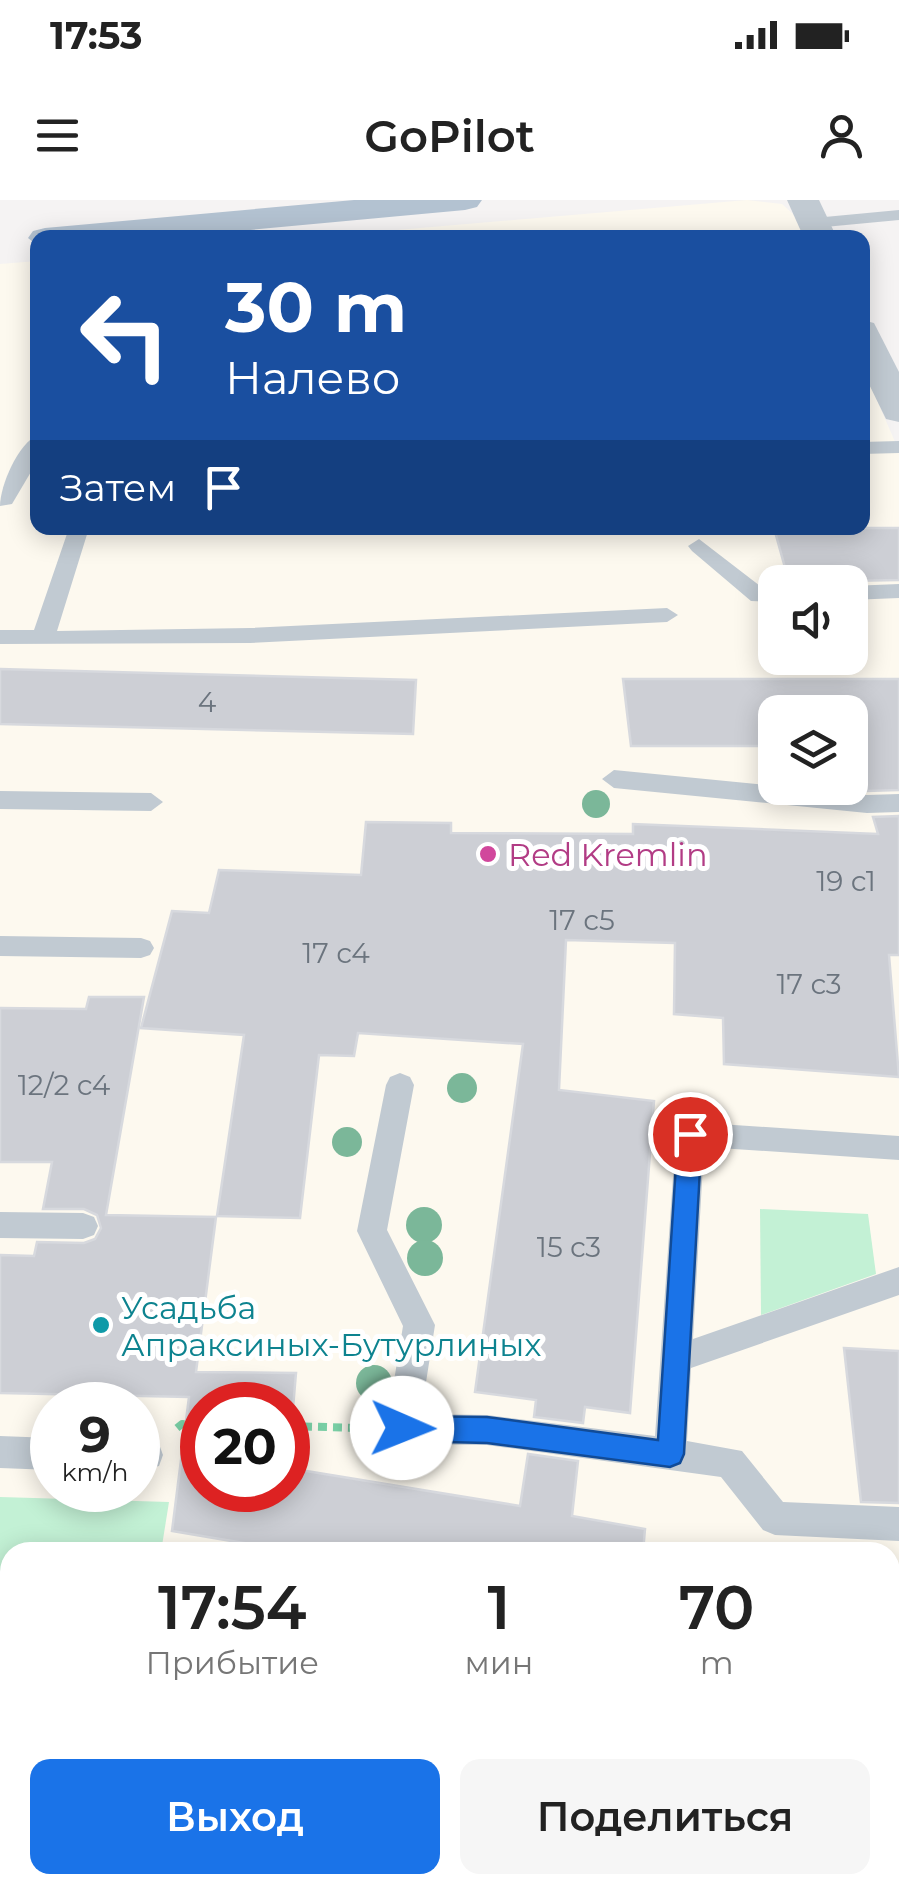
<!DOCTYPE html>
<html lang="ru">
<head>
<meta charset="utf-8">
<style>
	body { margin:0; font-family:Montserrat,sans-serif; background:#f6f6f6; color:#222; height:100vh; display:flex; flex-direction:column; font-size:38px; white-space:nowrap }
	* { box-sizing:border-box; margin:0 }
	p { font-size:32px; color:#767676 }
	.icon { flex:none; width:55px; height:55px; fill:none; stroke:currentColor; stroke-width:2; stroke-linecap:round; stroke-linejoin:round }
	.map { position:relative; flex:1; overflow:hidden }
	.side { position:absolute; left:0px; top:1342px; width:900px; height:352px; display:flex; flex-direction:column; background:#fff; border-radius:30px 30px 0 0; box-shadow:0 5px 25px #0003 }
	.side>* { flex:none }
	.top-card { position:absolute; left:30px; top:30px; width:840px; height:305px; border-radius:20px; box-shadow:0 5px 25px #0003; background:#1a4fa0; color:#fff; overflow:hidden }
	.buttons { position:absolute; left:758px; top:365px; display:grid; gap:20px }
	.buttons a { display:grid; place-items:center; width:110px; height:110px; border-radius:20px; background:#fff; box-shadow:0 5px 25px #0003; font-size:50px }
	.speed { position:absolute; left:30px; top:1182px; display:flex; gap:20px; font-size:50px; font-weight:700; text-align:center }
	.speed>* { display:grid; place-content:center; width:130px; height:130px; border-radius:50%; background:#fff; box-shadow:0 5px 25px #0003; line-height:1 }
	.speed small { font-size:25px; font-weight:400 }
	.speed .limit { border:15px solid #d22; background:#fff; color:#111 }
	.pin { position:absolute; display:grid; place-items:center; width:85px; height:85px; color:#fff; margin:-42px; border:5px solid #fff; border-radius:50%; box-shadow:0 2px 10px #0007 }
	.me { position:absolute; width:110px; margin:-55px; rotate:91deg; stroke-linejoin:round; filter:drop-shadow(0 0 8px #0008) }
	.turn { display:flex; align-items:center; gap:35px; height:210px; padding:0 30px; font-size:45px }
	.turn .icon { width:130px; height:130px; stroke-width:2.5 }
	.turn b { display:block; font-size:70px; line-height:85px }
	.then { display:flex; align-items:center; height:95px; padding:0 30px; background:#0003; gap:20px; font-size:38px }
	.eta { display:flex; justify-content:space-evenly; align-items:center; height:170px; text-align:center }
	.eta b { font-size:60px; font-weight:600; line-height:70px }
	.button { display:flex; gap:20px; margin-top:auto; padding:20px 30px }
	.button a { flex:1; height:115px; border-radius:20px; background:#1a73e8; color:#fff; font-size:40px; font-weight:600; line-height:115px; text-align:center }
	.button a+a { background:#f6f6f6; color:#222 }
	.status { display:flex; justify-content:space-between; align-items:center; height:70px; padding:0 50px; background:#fff; direction:ltr }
	.status svg { height:28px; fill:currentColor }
	header { display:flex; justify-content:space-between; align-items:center; height:130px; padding:0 30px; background:#fff; font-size:45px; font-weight:600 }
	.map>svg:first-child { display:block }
</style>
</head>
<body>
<div class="status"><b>17:53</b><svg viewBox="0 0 49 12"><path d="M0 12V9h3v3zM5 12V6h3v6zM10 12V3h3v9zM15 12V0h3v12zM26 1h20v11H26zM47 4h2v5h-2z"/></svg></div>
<header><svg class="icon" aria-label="menu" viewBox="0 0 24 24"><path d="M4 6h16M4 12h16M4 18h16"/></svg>GoPilot<svg class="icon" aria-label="person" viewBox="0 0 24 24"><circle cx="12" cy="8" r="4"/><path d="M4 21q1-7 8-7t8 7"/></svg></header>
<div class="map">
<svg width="899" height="1693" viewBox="0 0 899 1693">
	<rect width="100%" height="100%" fill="#f5f3f3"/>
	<g fill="#fdf9ef" fill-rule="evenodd">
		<polygon points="747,0 782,4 793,14 805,38 304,38"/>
		<path d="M37 61 38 328H862L863 168 899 251V1693H0V64ZM775 382H850V458H775ZM775 512H850V588H775ZM52 1205H138V1290H52ZM202 1205H288V1290H202ZM10 1352H890V1685H10Z"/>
	</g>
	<g fill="#c3f1d5">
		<polygon points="760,1009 868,1014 876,1074 761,1115"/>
		<polygon points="0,1297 169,1302 161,1352 10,1352 10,1685 115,1685 113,1693 0,1693"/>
		<polygon points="506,1685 713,1685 712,1693 501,1693"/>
	</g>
	<g fill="#cdcfd5" stroke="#d7d9de" stroke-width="2.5">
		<polygon points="774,328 899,328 899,380 789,382"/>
		<polygon points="0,469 416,480 413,534 0,524"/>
		<polygon points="623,479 899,479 899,590 866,591 853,545 850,545 850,512 775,512 775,546 631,546"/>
		<polygon points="899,616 899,755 889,755 899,877 724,864 723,818 674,814 675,743 566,740 559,890 654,901 630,1213 585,1207 583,1223 534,1217 536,1200 475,1192 523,844 358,833 354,856 319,855 300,1018 217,1016 244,835 141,828 172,711 209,713 219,670 361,675 366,622 451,623 451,633 633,634 633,624 878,634 873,617"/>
		<polygon points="89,797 144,797 106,1015 216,1017 196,1172 296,1173 288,1266 288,1205 202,1205 202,1290 288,1290 288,1268 520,1306 528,1254 578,1261 572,1316 645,1329 643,1352 297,1352 172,1331 189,1197 0,1193 0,1055 34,1056 37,1042 84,1043 95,1039 101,1028 97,1015 84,1009 43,1009 52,962 0,962 0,808 86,809"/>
		<polygon points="844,1148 899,1151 899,1303 861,1302"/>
	</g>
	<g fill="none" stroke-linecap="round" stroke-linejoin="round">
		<g stroke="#7ad0a6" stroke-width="8" stroke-dasharray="9 6" stroke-linecap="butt">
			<polyline points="288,1226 361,1228"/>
			<polyline points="177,1228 182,1224 202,1225"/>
		</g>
		<g fill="#c1cad2" fill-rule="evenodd">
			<polygon points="899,10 899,20 814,28 806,23 814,18"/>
			<path d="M38 235V260L12 304 0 306C0 286 18 243 38 235Z"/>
			<polygon points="899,241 899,253 862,254 862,242"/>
			<polygon points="69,328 89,328 57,431 250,428 667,408 678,415 667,422 250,443 0,444 0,430 34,430"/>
			<polygon points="699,339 764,389 775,388 775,402 751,401 692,351 688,346"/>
			<polygon points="899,384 899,398 850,400 850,386"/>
			<polygon points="614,570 867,595 899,594 899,612 867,613 614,588 602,579"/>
			<polygon points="0,591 151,593 163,602 151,611 0,609"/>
			<polygon points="0,736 141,738 150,741 154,748 150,755 141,758 0,756"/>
			<polygon points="400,873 410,877 414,885 387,1030 435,1125 421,1214 487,1215 655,1236 676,934 680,925 690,922 899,936 899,960 704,947 693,1139 899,1067 899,1095 691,1168 687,1241 742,1251 783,1302 899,1307 899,1341 775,1335 763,1330 721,1277 487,1245 402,1244 391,1240 386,1229 403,1126 357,1031 386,885 390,877"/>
			<polygon points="0,1012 83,1013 94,1017 98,1026 94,1035 83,1039 0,1038"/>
			<polygon points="0,1236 52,1238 52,1270 0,1268"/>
			<polygon points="138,1239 159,1244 163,1255 159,1266 138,1271"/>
			<polygon points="890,1602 899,1604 899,1642 890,1640"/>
			<polygon points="122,1685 160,1685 159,1693 121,1693"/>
			<polygon points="765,1685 803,1685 802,1693 764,1693"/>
		</g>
		<g fill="#c1cad2" fill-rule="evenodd">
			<polygon points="787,0 819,0 837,38 804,38"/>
			<polygon points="862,120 874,123 899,172 899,222 886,219 862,170"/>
		</g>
		<polygon fill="#b3c2d1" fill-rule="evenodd" points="354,0 482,0 477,7 465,10 163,38 38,38 38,46 28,38 33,31 45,28"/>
	</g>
	<g fill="#7bb799">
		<circle cx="596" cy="604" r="14"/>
		<circle cx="462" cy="888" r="15"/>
		<circle cx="347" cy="942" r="15"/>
		<circle cx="424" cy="1025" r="18"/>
		<circle cx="425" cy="1058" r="18"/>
		<circle cx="374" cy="1183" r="18"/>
	</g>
	<polygon fill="#1a73e8" stroke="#114b97" stroke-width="2.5" points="690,924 698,926 702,934 684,1254 680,1263 670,1267 487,1243 402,1241 392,1238 388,1228 392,1219 402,1216 487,1217 658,1240 678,934 681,926"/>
	<circle fill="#d1479c" stroke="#fff" stroke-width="4" cx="488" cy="654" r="10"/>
	<circle fill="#0f9aa8" stroke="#fff" stroke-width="4" cx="101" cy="1125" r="10"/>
	<g text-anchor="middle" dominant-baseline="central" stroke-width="10" stroke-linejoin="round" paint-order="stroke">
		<g font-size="28" fill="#6b747e">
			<text x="207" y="502">4</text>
			<text x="846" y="681">19 с1</text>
			<text x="582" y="720">17 с5</text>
			<text x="336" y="753">17 с4</text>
			<text x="809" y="784">17 с3</text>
			<text x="64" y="885">12/2 с4</text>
			<text x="569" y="1047">15 с3</text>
		</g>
		<g font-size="32" fill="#b23c85" stroke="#fff" text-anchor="start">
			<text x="508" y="654">Red Kremlin</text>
		</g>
		<g font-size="32" fill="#0d838f" stroke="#fff" text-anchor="start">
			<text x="121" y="1107">Усадьба<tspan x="121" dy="37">Апраксиных-Бутурлиных</tspan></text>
		</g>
	</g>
</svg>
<div class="buttons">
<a><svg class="icon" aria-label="sound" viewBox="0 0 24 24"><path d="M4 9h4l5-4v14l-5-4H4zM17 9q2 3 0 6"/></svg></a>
<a><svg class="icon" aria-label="layers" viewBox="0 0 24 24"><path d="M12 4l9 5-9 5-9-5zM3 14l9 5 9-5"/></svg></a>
</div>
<div class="speed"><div>9<small>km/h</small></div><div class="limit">20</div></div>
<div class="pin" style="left:690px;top:934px;background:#d93025"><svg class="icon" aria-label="arrive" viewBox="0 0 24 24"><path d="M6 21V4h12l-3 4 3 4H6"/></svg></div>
<svg class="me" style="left:402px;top:1228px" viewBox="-20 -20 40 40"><circle r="19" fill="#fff"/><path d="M0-13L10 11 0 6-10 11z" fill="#1a73e8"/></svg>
<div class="top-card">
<div class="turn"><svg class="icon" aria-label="left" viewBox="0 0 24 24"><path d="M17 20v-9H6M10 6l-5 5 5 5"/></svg><div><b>30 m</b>Налево</div></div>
<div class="then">Затем<svg class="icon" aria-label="arrive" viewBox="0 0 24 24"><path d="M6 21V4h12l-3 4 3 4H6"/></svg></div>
</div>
<section class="side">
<div class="eta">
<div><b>17:54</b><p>Прибытие</p></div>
<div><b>1</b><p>мин</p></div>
<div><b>70</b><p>m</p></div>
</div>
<div class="button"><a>Выход</a><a>Поделиться</a></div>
</section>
</div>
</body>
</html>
